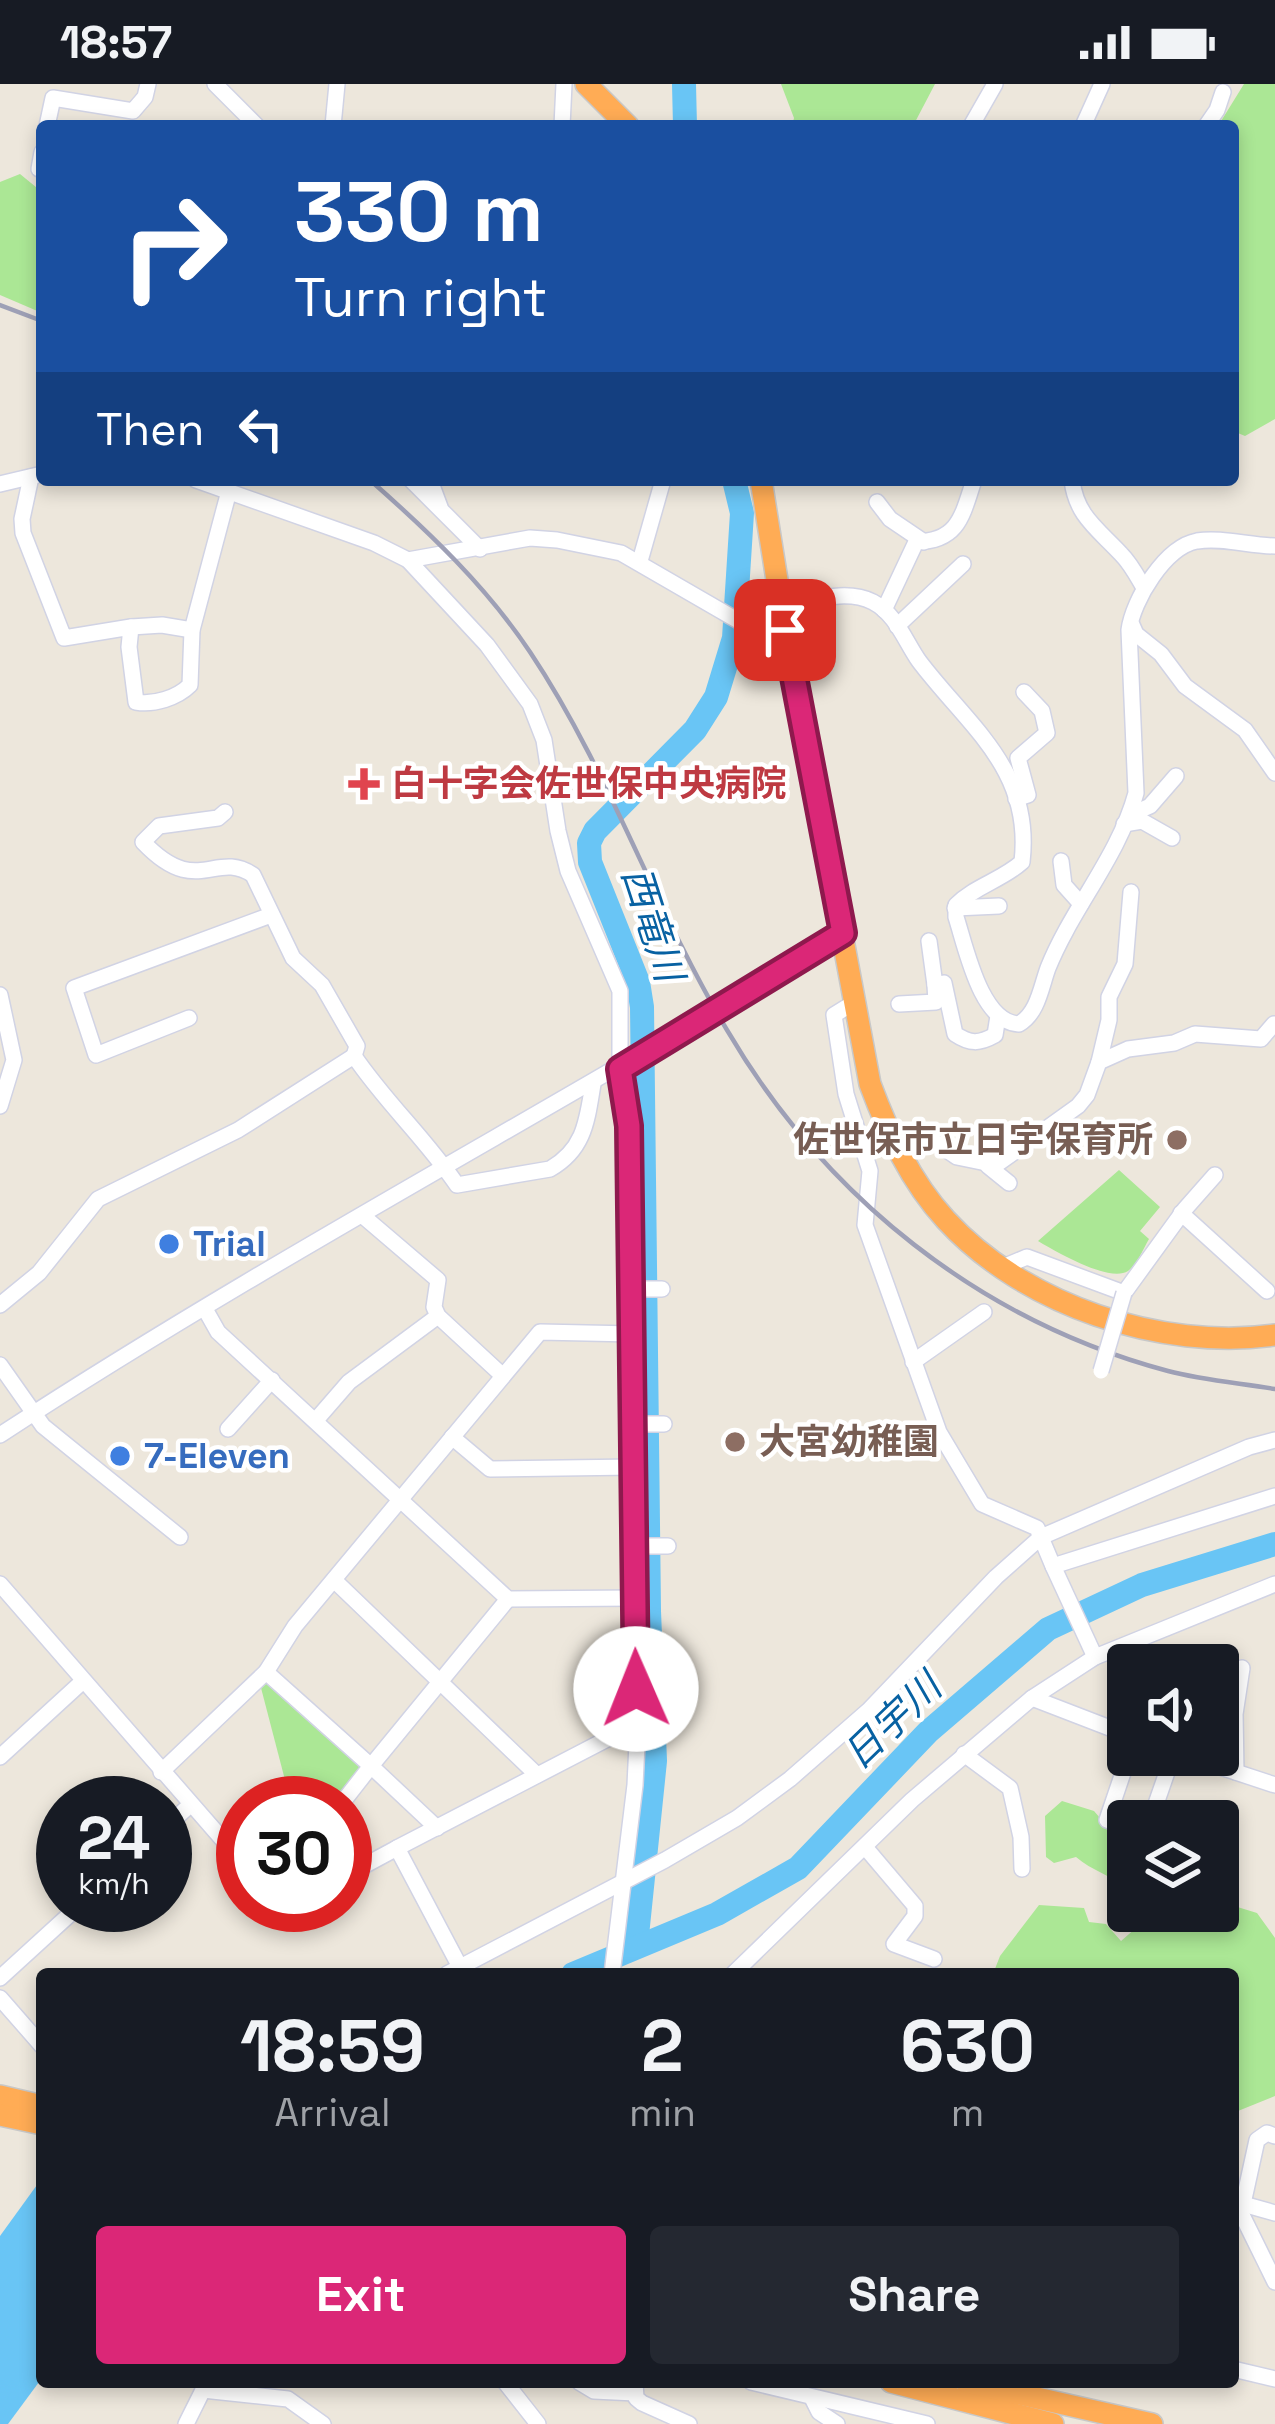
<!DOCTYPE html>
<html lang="en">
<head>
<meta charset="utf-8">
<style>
	body { margin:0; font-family:"Space Grotesk","Noto Sans JP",sans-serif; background:#242831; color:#f1f3f6; height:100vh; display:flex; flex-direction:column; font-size:45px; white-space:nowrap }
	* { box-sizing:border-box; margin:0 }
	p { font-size:39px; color:#9ea1a6 }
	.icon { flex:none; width:66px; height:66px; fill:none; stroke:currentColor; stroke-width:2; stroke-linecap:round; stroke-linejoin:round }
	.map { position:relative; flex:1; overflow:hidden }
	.panel { position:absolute; left:36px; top:1884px; width:1203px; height:420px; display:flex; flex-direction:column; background:#171b24; border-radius:12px; box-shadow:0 6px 18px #0003 }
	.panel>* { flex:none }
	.top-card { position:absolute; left:36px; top:36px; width:1203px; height:366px; border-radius:12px; box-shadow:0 6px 18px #0003; background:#1a4fa0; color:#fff; overflow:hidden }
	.tools { position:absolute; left:1107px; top:1560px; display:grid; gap:24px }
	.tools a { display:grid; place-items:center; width:132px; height:132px; border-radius:12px; background:#171b24; box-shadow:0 6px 18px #0003; font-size:60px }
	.speed { position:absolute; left:36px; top:1692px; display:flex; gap:24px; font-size:60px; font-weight:700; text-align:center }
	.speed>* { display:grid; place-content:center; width:156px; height:156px; border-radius:50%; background:#171b24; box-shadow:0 6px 18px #0003; line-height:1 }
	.speed small { font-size:30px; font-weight:400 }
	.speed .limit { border:18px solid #d22; background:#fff; color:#111 }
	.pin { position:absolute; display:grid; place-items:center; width:102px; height:102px; color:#fff; margin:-51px; border-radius:24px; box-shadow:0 6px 18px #0006 }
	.me { position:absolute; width:132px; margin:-66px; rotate:359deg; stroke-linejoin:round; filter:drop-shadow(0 0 9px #0008) }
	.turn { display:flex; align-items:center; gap:42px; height:252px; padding:0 60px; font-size:54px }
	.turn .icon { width:156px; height:156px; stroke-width:2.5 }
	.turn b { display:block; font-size:84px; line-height:102px }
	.then { display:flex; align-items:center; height:114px; padding:0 60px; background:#0003; gap:24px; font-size:45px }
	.eta { display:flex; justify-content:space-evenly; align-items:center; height:204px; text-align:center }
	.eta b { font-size:72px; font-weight:700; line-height:84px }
	.action { display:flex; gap:24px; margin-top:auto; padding:24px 60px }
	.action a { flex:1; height:138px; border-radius:12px; background:#db2777; color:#fff; font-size:48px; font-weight:700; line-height:138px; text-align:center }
	.action a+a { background:#242831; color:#f1f3f6 }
	.status { display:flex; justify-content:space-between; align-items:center; height:84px; padding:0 60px; background:#171b24; direction:ltr }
	.status svg { height:33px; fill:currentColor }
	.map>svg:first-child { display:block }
</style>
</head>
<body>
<div class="status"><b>18:57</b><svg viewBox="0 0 49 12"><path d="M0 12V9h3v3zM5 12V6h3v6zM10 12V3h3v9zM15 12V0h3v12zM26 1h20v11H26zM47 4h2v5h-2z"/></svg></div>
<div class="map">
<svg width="1275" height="2340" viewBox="0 0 1275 2340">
	<rect width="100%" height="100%" fill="#ede7dc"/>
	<g fill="#abe795">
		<polygon points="781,0 935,0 913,42 792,42 794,34"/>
		<polygon points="1244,0 1275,0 1275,335 1245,352 1233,347 1233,42 1218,42"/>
		<polygon points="20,90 42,108 42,229 0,211 0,98"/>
		<path d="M1119 1086 1160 1123 1140 1147 1149 1155C1143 1165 1137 1181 1128 1187 1109 1199 1055 1167 1038 1157Z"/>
		<polygon points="267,1596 363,1682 333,1719 291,1719 260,1600"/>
		<path d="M1062 1717 1094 1727 1112 1748 1128 1753V1805C1111 1791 1092 1787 1076 1773L1054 1779 1046 1773 1045 1732Z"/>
		<polygon points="1218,1817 1257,1829 1275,1854 1275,2012 1233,2029 1233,1890 993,1890 1000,1872 1039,1821 1084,1824 1089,1838 1106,1840 1121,1857 1144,1837 1141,1827 1200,1827 1203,1831 1205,1827 1218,1827"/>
	</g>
	<polygon fill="#69c5f5" points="42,2094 42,2294 8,2340 0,2340 0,2152"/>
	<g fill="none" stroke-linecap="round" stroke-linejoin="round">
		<g stroke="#69c5f5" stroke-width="24">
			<polyline points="684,0 685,42"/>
			<polyline points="636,1861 655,1677 649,1527 642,923 638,898 590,778 589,759 595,747 695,646 716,613 734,554 742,429 734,396"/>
			<polyline points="573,1890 717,1830 798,1784 928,1648 1048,1545 1142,1501 1275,1460"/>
		</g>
		<g stroke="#d1d3e4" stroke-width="18">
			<g id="minor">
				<polyline points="215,0 257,42"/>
				<polyline points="47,42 53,14 133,27 145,13 148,0"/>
				<polyline points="333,42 337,0"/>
				<polyline points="562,42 564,0"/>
				<polyline points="971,42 995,0"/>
				<polyline points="1083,42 1102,0"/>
				<polyline points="1206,42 1217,26 1223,8"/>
				<polyline points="39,85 42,68"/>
				<path d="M31 393 22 435 23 449 64 554 131 543 129 563 136 618C154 621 177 614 190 601L192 546 229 407"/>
				<polyline points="196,396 374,459 408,476 487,561 530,620 544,656 558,747 568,787 620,907 620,985 629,1042 638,1639 635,1701 612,1890"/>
				<polyline points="411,396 480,465"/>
				<polyline points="430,396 440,423"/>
				<path d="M1072 396C1076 432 1098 445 1121 470 1131 480 1137 492 1144 504"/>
				<polyline points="0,400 42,390"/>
				<polyline points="877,418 890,435 924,458"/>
				<polyline points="408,476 530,454 557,456 621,469 749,543 785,546"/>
				<polyline points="640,477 663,396"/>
				<path d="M782 525C811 517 845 504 873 518 896 530 905 557 919 577 968 642 1033 685 1022 778 1002 796 975 802 956 821V833C966 864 981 939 1019 940 1038 929 1041 903 1048 884 1072 824 1119 772 1136 709L1129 546C1133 516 1165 463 1197 457 1222 453 1250 462 1275 462"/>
				<path d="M884 526 916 458C958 457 962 433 974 396"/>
				<polyline points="1132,541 1136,550 1161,570 1185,602 1245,646 1275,689"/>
				<polyline points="897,542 963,480"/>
				<polyline points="131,543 162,541 192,546"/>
				<polyline points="1016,715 1028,711 1018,674 1047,649 1042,627 1024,608"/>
				<path d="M225 728 218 734 159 742 143 758C197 815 215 765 253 791L293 874 322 901 357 962 354 972"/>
				<polyline points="1130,731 1150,722 1176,692"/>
				<polyline points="1124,740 1142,737 1172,754"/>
				<polyline points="1061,777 1064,801 1081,820"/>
				<polyline points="955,824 999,822"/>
				<path d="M929 857 935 901 944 899 955 950C970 960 979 960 995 951L998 932"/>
				<polyline points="0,911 14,976 0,1022"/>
				<polyline points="855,918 834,931 846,1010 870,1087 865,1141 939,1348 982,1420 1037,1444 1053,1482 1275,1412"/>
				<polyline points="899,920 936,918 935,901"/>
				<polyline points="189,934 96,971 74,904 271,831"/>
				<polyline points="1099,978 1109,936 1109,913 1125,880 1131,808"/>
				<polyline points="887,1045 926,1052 957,1073 996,1081 1078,1022 1087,1011 1099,978 1128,965 1174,959 1195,950 1261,955 1274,940"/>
				<polyline points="988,1082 1009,1099"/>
				<polyline points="1181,1129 1267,1207"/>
				<polyline points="363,1132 438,1196 434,1223 438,1232 503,1292"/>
				<polyline points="1003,1183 1027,1173 1124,1209 1185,1125 1215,1091"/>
				<polyline points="633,1205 662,1205"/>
				<path d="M0 1221 39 1189 98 1115 238 1046 354 972C386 1019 425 1054 457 1101L550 1085C585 1065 587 1036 593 1000"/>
				<polyline points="205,1225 218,1248 508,1515 635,1514"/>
				<polyline points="913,1278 984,1228"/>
				<polyline points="0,1281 43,1342 180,1453"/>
				<polyline points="316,1336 349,1298 438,1232"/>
				<polyline points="634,1340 664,1340"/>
				<polyline points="228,1345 272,1296"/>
				<path d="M0 1351C274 1172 564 1020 843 849"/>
				<polyline points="452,1353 490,1385 634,1383"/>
				<polyline points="635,1462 668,1462"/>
				<polyline points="1053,1482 1095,1573"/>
				<polyline points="334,1496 537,1691"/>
				<polyline points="0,1500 243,1779"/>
				<polyline points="266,1588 371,1682 508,1515"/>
				<polyline points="1032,1614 1128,1651"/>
				<polyline points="964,1670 1010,1704 1021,1753 1022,1785"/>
				<polyline points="1184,1671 1275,1701"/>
				<polyline points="0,1673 83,1597"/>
				<polyline points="161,1688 266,1588 295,1542 540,1248 633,1250"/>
				<polyline points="1236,1688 1235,1630 1242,1584"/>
				<polyline points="342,1719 371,1682 437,1744"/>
				<polyline points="1150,1737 1173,1671"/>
				<polyline points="165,1744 190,1721"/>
				<polyline points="1128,1744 1107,1736 1129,1671"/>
				<polyline points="865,1763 915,1822 915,1832 894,1860 934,1875"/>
				<polyline points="397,1764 638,1639"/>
				<polyline points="345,1792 397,1764 460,1883"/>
				<polyline points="287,1821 289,1821"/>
				<polyline points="447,1890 665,1776 737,1734 790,1695 869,1626 996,1493 1041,1453 1249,1363 1275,1356"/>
				<polyline points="733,1890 912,1716 1032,1614 1095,1573 1275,1500"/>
				<polyline points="0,1894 80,1821"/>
				<polyline points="0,1914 42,1962"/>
				<polyline points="1275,2052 1267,2049 1257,2056 1241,2129 1275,2198"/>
				<polyline points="1243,2120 1275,2129"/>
				<polyline points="1233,2285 1275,2295"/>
				<polyline points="505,2298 538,2340"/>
				<polyline points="579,2298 594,2307 635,2309"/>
				<polyline points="635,2298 636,2314 642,2319 689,2340"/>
				<polyline points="751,2298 927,2340"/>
				<polyline points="203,2306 288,2315 323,2340"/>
				<polyline points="812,2314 819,2328 837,2340"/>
				<polyline points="186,2340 206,2300"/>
			</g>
		</g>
		<g stroke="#c8c8c8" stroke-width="24">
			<g id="highway">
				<polyline points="586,0 628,42"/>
				<path d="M761 396 785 546 870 1000C888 1048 910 1097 946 1136 1024 1221 1161 1267 1275 1251"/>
				<polyline points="0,2012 42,2022"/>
				<polyline points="0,2031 42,2040"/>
				<polyline points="891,2298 1053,2340"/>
				<polyline points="966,2298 1152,2340"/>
			</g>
		</g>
		<use href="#minor" stroke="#fff" stroke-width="15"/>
		<use href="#highway" stroke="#ffac55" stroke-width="21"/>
		<g stroke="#9ea0b6" stroke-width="4.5">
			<polyline points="0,221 42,237"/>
			<path d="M370 396C429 448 486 502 530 568 609 686 654 824 727 946 825 1113 980 1237 1168 1287 1202 1296 1239 1299 1275 1305"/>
		</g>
		<g stroke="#d1d3e4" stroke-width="18" stroke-linecap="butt">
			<polyline id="minor-bridge" points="1101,1287 1124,1209"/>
		</g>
		<use href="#minor-bridge" stroke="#fff" stroke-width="15"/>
	</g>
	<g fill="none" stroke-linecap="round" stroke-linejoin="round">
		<g stroke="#8e194d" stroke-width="30">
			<polyline id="route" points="636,1605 629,1042 620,985 843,849 785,546"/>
		</g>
		<use href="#route" stroke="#db2777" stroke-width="21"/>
	</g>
	<path fill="#e0444e" stroke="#fff" stroke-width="4.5" d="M358 682h12v12h12v12h-12v12h-12v-12h-12v-12h12z"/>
	<g fill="#8d6e63" stroke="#fff" stroke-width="4.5">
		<circle cx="1177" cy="1056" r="12"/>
		<circle cx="735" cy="1358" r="12"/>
	</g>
	<g fill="#3f7fe0" stroke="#fff" stroke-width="4.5">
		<circle cx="169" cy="1160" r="12"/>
		<circle cx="120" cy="1372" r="12"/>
	</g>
	<g text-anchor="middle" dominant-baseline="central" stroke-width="9" stroke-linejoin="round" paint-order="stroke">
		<g font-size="36" font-weight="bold" fill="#be3a42" stroke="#fff" text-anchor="start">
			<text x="391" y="700">白十字会佐世保中央病院</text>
		</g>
		<g font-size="36" font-weight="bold" fill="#785e54" stroke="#fff" text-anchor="end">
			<text x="1153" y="1056">佐世保市立日宇保育所</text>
			<text x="759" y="1358" text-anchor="start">大宮幼稚園</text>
		</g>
		<g font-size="36" font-weight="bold" fill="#366cbe" stroke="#fff" text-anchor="start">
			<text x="193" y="1160">Trial</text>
			<text x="144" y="1372">7-Eleven</text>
		</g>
		<g font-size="39" font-style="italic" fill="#0761a2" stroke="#fff">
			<text transform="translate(653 840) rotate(72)">西竜川</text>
			<text transform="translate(892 1637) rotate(-44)">日宇川</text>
		</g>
	</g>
</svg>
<div class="tools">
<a><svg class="icon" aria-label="sound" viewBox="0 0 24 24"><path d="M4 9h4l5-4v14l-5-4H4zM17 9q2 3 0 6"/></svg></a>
<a><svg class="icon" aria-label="layers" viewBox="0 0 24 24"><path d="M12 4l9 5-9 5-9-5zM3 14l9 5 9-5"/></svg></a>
</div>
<div class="speed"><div>24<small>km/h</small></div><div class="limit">30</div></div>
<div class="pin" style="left:785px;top:546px;background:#d93025"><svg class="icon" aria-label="arrive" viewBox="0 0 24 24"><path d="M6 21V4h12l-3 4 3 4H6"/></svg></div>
<svg class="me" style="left:636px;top:1605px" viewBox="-20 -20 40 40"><circle r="19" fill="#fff"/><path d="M0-13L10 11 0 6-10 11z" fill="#db2777"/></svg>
<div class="top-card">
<div class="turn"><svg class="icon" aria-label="right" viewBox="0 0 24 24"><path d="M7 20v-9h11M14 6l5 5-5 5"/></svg><div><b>330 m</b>Turn right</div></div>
<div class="then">Then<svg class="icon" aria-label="left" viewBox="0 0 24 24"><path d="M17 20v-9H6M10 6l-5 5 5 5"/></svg></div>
</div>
<section class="panel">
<div class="eta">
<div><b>18:59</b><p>Arrival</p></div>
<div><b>2</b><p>min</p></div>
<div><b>630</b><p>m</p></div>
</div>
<div class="action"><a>Exit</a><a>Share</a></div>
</section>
</div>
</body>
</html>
